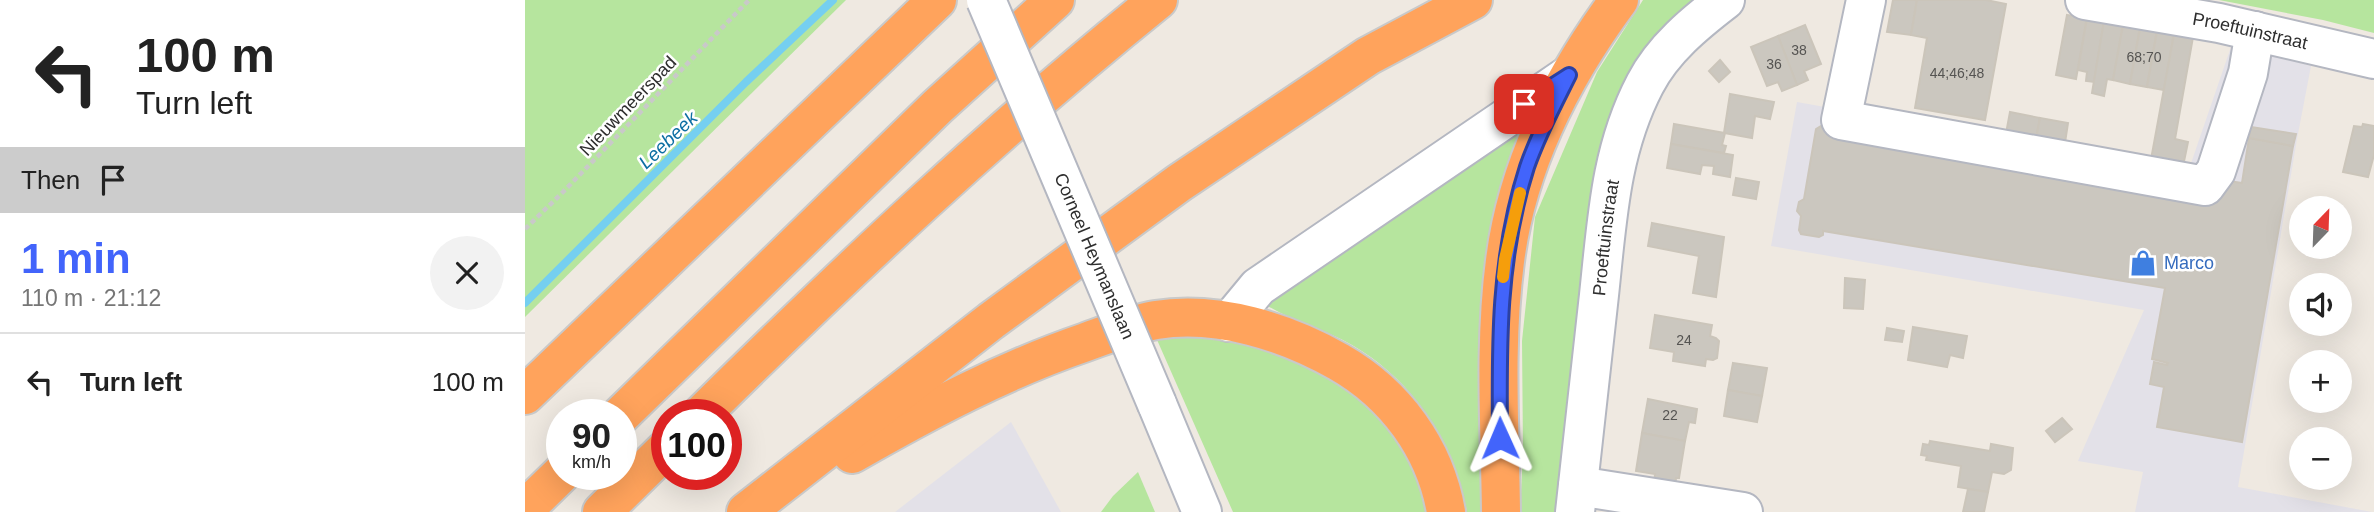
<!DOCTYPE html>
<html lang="en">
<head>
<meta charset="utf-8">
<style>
	body { margin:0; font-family:Helvetica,sans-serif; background:#f2f2f2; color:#222; height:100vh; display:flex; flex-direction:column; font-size:26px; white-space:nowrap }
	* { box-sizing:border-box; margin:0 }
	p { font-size:23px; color:#767676 }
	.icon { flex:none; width:38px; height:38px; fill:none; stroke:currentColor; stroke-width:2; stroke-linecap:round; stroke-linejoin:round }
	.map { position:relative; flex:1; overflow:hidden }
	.drawer { display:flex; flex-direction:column; background:#fff; width:525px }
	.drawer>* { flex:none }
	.top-card { background:#fff; color:#222; overflow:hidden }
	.needle { width:46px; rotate:23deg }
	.fabs { position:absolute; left:1764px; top:196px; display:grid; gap:14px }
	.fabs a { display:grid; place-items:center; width:63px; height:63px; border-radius:50%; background:#fff; box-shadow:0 7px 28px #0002; font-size:35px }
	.speed { position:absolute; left:21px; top:399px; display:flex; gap:14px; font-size:35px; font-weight:700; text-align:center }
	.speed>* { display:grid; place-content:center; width:91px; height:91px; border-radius:50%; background:#fff; box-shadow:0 7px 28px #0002; line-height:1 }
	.speed small { font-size:18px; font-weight:400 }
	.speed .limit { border:10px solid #d22; background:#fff; color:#111 }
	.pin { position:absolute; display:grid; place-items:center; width:60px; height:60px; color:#fff; margin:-30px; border-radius:14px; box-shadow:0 4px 10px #0006 }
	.me { position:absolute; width:77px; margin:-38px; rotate:359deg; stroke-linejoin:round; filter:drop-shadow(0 0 5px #0008) }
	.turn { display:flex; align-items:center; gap:24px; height:147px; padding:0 21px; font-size:32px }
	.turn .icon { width:91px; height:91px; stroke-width:2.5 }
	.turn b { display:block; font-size:49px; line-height:60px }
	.then { display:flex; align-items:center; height:66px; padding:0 21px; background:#0003; gap:14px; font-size:26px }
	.round { display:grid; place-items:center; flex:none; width:74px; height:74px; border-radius:37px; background:#f2f2f2 }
	.head { display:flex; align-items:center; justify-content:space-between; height:119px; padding:0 21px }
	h1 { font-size:42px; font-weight:700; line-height:52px; color:#4264fb }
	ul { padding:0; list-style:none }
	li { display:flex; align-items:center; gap:21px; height:98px; padding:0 21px; border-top:2px solid #e0e0e0 }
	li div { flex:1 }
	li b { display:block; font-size:26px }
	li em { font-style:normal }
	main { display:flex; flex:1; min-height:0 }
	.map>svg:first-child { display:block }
</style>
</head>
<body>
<main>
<section class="drawer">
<div class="top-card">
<div class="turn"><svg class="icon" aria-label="left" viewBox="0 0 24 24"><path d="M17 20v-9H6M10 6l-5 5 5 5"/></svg><div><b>100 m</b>Turn left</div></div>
<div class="then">Then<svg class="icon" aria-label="arrive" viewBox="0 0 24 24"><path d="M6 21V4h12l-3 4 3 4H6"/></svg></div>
</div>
<div class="head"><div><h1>1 min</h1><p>110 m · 21:12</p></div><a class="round"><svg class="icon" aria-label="close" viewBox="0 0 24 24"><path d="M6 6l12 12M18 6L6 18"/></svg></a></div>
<ul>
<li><svg class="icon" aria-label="left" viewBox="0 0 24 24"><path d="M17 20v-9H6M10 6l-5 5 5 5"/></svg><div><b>Turn left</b></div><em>100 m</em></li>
</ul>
</section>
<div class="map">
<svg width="1849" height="512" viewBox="0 0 1849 512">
	<rect width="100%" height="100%" fill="#efe9e1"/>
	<g fill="#e3e1e8">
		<polygon points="1707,44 1786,66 1772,139 1713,487 1847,512 1610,512 1618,472 1553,461 1619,310 1246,246 1272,102 1663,172"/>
		<polygon points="486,422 536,512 370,512"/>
	</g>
	<g fill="#b6e59e">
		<polygon points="0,0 321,0 0,317"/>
		<polygon points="1118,0 1174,0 1133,38 1036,512 995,512 998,453 997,341 1010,217 1072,72"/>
		<polygon points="1694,0 1849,0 1849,33 1798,20"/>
		<path d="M1001 108 963 512H942C940 501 937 491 933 481 915 423 880 376 827 345 797 328 762 320 735 301Z"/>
		<path d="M629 333C655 335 684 334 709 340 802 362 882 414 902 512H708Z"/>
		<polygon points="613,472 630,512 576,512 588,496"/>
	</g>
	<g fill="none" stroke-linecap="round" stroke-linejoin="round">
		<polyline stroke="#75cff0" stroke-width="8" points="0,303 221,82 308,0"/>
	</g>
	<g fill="#cbc7bf" stroke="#cbc5ba" stroke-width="2">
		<polygon points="1368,0 1392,0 1386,35 1362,32"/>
		<polygon points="1392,0 1461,0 1481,4 1460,120 1390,108 1402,38 1386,35"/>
		<polygon points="1542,15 1562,18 1551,79 1531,75"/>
		<polygon points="1562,18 1579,21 1569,82 1561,81 1562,72 1553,70"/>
		<polygon points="1579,21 1598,25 1588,80 1582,79 1579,96 1567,93"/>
		<polygon points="1280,25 1296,64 1279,71 1283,80 1272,85 1253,36"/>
		<polygon points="1598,25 1615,28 1605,84 1588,80"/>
		<polygon points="1615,28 1632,31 1622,87 1605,84"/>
		<polygon points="1632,31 1649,34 1639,90 1622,87"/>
		<polygon points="1649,34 1668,37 1650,139 1663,142 1657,171 1625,165"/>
		<polygon points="1253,36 1272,85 1257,91 1253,82 1242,86 1226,47"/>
		<polygon points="1195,60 1205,72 1194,82 1184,71"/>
		<polygon points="1205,94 1249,102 1245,119 1230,116 1227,138 1199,133"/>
		<polygon points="1485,112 1515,118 1510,144 1480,139"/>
		<polygon points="1515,118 1543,123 1539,149 1510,144"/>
		<polygon points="1149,124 1200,133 1197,145 1201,146 1199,153 1146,144"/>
		<polygon points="1838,124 1849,126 1849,155 1843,177 1818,172 1829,126 1837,127"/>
		<polygon points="1296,126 1312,128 1315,137 1692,202 1696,180 1717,183 1724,138 1768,146 1717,442 1632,427 1639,387 1625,384 1629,362 1642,365 1643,363 1627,359 1640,288 1298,231 1298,235 1294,237 1276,234 1274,230 1276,216 1272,211 1274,202 1279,199 1291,129"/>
		<polygon points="1726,127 1771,134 1768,146 1724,138"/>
		<polygon points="1146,144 1208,155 1205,177 1188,174 1189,166 1177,165 1175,174 1142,168"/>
		<polygon points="1211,178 1234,182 1231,199 1208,195"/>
		<polygon points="1127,223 1199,237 1191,297 1168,293 1174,256 1123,246"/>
		<polygon points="1320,278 1340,280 1338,309 1319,308"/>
		<polygon points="1130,315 1187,325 1185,336 1191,338 1194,341 1192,358 1188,360 1181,359 1180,366 1148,361 1149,352 1125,348"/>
		<polygon points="1388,327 1442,336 1438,358 1425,355 1422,367 1383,360"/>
		<polygon points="1362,328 1379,331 1377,342 1360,340"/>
		<polygon points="1208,363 1242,368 1237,396 1203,390"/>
		<polygon points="1203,390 1237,396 1232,422 1199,416"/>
		<polygon points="1123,399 1172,409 1170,423 1164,422 1160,441 1117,433"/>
		<polygon points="1537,418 1547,429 1530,442 1521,431"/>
		<polygon points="1117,433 1160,441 1154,478 1151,478 1150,488 1129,484 1130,474 1111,471"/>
		<polygon points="1405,441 1465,451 1466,444 1488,448 1486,470 1479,474 1467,472 1463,492 1433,487 1436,466 1401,460 1402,456 1396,455 1398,444 1404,445"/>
		<polygon points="1443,489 1463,492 1459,512 1438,512"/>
	</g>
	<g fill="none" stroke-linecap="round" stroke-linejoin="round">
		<g stroke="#b4b7c1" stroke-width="42">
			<g id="minor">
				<polyline points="1341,0 1316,120 1680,186 1691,171 1723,73 1730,31"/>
				<path id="s1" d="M1560 0 1694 23 1849 59"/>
				<polyline points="704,322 733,287 1044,75"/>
				<polyline points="632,404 677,512"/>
				<polyline points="1053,486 1218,512"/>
				<path id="s2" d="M1050 512C1058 440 1066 367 1074 295 1082 221 1085 151 1120 84 1138 49 1170 23 1200 0"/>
			</g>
		</g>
		<g stroke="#c9c9c9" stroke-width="42">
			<g id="highway">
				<polyline points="0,395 412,0"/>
				<polyline points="96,415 412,107 530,0"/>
				<path d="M176 415C322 271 473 129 633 0"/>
				<path d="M327 454C402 411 479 370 561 342 583 334 608 324 631 320 693 310 761 332 814 362 870 394 910 448 921 512"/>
				<polyline points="0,509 37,473"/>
				<polyline points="77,512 142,448"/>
				<polyline points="221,512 466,321 654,183 843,56 948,0"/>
				<path d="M976 512C975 429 969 344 980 261 992 166 1037 77 1094 0"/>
			</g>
		</g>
		<polyline stroke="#c9c9c9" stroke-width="4.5" stroke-dasharray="5 3.5" stroke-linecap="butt" points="0,229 38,192 224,0"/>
		<use href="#minor" stroke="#fff" stroke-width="38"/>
		<use href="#highway" stroke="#ffa35c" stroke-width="38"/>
		<g stroke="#b4b7c1" stroke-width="42" stroke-linecap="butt">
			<g id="minor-bridge">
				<path id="s3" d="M461 0 632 404"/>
			</g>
		</g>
		<use href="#minor-bridge" stroke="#fff" stroke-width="38"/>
	</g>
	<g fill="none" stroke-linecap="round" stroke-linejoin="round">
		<g stroke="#2b41a3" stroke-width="18">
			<path id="route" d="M975 438C974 345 973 257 1002 167 1013 135 1029 105 1044 75L999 104"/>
		</g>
		<use href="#route" stroke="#4264fb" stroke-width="12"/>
		<polyline stroke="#f59e0b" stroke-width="12" points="978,277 980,259 995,193"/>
	</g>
	<defs>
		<g id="shop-bare" transform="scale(2.1)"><path d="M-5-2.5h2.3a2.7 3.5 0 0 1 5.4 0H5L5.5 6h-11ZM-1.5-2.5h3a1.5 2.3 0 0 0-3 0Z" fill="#3f7fe0" stroke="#fff" stroke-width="2.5" paint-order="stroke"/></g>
	</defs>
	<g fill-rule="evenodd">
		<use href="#shop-bare" x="1618" y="263"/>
	</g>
	<g text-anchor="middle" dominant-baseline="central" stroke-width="5" stroke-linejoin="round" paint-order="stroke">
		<g font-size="14" fill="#555452">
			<text x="1274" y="50">38</text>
			<text x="1619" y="57">68;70</text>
			<text x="1249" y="64">36</text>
			<text x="1432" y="73">44;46;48</text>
			<text x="1159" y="340">24</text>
			<text x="1145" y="415">22</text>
		</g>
		<g font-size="18" fill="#2e2e2e" stroke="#fff">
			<text stroke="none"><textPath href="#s1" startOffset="168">Proeftuinstraat</textPath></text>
			<text transform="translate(103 106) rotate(-46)">Nieuwmeerspad</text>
			<text stroke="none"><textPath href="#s2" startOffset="276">Proeftuinstraat</textPath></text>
			<text stroke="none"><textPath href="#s3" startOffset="278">Corneel Heymanslaan</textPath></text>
		</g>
		<g font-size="18" fill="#366cbe" stroke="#fff" text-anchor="start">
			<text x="1639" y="263">Marco</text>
		</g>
		<g font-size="19" font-style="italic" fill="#0d6fa3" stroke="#fff">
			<text transform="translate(143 140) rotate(-44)">Leebeek</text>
		</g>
	</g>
</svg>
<div class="fabs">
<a><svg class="needle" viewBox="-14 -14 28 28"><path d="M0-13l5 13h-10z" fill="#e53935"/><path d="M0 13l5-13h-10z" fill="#767676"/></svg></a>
<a><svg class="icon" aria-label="sound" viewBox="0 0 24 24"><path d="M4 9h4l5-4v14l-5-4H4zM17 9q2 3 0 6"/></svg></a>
<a>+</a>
<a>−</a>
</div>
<div class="speed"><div>90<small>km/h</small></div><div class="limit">100</div></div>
<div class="pin" style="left:999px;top:104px;background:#d93025"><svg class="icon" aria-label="arrive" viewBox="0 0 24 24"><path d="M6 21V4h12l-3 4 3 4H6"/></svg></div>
<svg class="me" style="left:975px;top:438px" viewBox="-20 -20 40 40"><path d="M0-17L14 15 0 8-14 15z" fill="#4264fb" stroke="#fff" stroke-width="4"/></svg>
</div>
</main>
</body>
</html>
